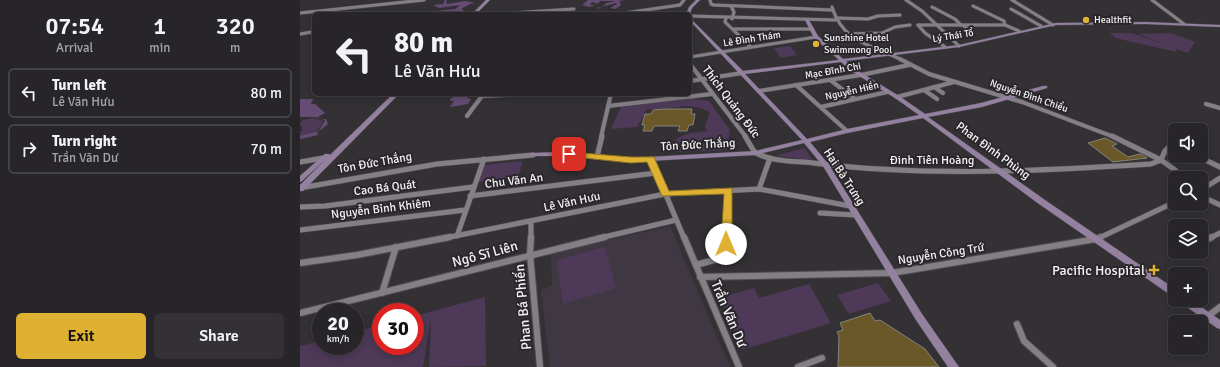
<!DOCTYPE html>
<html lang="en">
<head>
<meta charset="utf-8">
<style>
	body { margin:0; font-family:Signika,sans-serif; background:#333134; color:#f1f3f6; height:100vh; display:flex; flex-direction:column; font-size:15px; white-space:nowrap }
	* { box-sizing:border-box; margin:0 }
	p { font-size:13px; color:#a4a5a8 }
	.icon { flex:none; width:22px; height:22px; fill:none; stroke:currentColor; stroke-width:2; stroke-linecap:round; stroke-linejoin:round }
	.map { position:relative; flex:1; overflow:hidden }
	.details { display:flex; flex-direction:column; background:#272528; width:300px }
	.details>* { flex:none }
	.guide { position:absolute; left:12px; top:12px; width:380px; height:84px; border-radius:6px; box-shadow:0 2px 10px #0003,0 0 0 1px #434245; background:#272528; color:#f1f3f6; overflow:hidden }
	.fabs { position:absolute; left:868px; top:123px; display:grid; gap:8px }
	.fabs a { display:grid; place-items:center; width:40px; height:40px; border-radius:6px; background:#272528; box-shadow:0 2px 10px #0003,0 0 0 1px #434245; font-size:20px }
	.speed { position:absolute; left:12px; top:303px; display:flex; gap:8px; font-size:20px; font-weight:700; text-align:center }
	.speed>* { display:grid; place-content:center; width:52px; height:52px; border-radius:50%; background:#272528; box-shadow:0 2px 10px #0003,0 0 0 1px #434245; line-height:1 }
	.speed small { font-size:10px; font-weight:400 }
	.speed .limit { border:6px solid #d22; background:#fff; color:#111 }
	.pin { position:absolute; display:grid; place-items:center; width:34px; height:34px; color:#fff; margin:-17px; border-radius:8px; box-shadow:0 2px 6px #0006 }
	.me { position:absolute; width:44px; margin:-22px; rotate:0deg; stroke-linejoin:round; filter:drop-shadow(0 0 3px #0008) }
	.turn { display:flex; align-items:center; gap:14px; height:84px; padding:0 16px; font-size:18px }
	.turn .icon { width:52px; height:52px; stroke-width:2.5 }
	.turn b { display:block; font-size:28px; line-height:34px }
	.eta { display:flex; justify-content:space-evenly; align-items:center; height:68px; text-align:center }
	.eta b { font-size:24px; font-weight:600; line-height:28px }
	.cta { display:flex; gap:8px; margin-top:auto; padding:8px 16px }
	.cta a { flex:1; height:46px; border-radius:6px; background:#deb133; color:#111; font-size:16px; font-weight:600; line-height:46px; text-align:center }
	.cta a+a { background:#333134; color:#f1f3f6 }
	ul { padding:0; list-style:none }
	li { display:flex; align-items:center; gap:12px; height:50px; margin:0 8px 6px; padding:0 8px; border:2px solid #434245; border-radius:6px }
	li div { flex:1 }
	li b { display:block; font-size:15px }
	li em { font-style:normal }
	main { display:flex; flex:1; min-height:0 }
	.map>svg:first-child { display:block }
</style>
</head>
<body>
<main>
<section class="details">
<div class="eta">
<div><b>07:54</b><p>Arrival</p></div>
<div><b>1</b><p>min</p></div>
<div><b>320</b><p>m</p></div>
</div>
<ul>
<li><svg class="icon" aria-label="left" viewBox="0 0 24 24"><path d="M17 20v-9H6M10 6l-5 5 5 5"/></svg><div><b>Turn left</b><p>Lê Văn Hưu</p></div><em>80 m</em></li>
<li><svg class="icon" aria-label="right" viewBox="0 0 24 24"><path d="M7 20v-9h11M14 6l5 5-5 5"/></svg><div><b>Turn right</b><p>Trần Văn Dư</p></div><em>70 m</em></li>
</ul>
<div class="cta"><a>Exit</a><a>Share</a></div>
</section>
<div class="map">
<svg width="920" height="367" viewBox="0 0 920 367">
	<rect width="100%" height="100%" fill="#343135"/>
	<polygon fill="#3f3842" points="370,226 430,367 250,367 241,290 252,285 251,253"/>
	<g fill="#4e3959">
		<polygon points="810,33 832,33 871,47 838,34 871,33 895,42 888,53 876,49 877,52 815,38"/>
		<polygon points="490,46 497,55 481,58 474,48"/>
		<path d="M390 98 409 101 430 130 427 150 369 152C374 133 391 133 408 131L405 127 410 112 397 107 386 106 361 109H347L337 127 311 129 321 107Z"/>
		<path d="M13 118 23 121C21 131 9 135 0 138V132L3 131 0 123 3 120Z"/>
		<polygon points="504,148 513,160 478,156 478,155"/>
		<polygon points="223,161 218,177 178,182 185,165"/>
		<polygon points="305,247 316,288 263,304 257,260"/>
		<polygon points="578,283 591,301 549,314 537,295"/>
		<polygon points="509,284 531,323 442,350 421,297 454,288 459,298"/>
		<polygon points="185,297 186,366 129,367 131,317 123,367 0,367 0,346 21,341 21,346 55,346 55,332 81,325 81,346 115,346 115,316"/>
	</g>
	<g fill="#664c74">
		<path d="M145 0H147L146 3 148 4 165 1 175 3 170 4 161 9 164 10C162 12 159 14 156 14L159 11 123 14 126 12 107 14 155 9 160 5 139 8 133 5 143 4Z"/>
		<polygon points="288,0 325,0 319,1 321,5 316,9 310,8 317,4 316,3 298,8 305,10 296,8 304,6 306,3 316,1 300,1 298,4 292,2 290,5 296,5 289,7 282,5"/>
		<polygon points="161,94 170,94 167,98 171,99 168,104 150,107 154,101 150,101 151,98"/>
		<polygon points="0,99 13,99 11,104 15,104 25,113 18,117 19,119 26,119 28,124 17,133 18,135 0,139 0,136 19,131 25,120 15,117 0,117"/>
	</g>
	<g fill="#6b5828" stroke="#85837d">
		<polygon points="365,109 392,109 391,114 395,114 393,125 389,125 387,131 378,131 380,126 354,126 352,131 343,131 345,125 342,125 345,114 351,114 353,110"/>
		<polygon points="805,138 817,144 812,146 828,157 840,154 847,158 813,162 788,143"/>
		<polygon points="570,313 575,321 580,320 625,349 639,367 538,367 539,336 537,332 543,330 540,323"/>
	</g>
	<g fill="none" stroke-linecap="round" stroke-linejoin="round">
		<g stroke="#4f4d51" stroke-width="4">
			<g id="street-far3">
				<polyline points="410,0 411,4 414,5 532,10"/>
				<polyline points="606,0 622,11 659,46"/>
				<polyline points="712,0 753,25"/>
				<polyline points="852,0 884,24"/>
				<polyline points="431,6 434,12 432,19"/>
				<polyline points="673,6 704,21 705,25 719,31"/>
				<path d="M532 7C543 43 572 45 602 60"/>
				<polyline points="632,7 655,19 661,25"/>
				<polyline points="711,9 741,26"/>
				<polyline points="0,13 124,0"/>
				<polyline points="197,14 274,9"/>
				<polyline points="318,14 380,5 384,0"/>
				<polyline points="390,16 536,20"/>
				<polyline points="426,18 425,22 451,47"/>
				<polyline points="536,18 568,19 578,16 600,15"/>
				<polyline points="618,25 705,25"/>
				<polyline points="618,25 625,33 645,47"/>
				<polyline points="663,25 670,32"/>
				<polyline points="434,29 512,29"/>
				<polyline points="0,34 12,32"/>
				<polyline points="547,34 582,33 595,27 610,25"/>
				<polyline points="390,57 516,37"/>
			</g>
		</g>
		<g stroke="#4f4d51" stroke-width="5">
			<g id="street-far2">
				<polyline points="600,59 629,74 722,102 814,137"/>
				<polyline points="390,64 446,137"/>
				<polyline points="530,80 554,98"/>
				<polyline points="390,81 442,73"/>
				<polyline points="496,85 547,131"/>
				<polyline points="634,87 643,93"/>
				<polyline points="624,90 637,99"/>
				<polyline points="459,91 561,75 609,65"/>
				<polyline points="597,97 654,82"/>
				<polyline points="906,104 920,108"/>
				<polyline points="308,106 412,94"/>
				<polyline points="521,107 587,92"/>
				<polyline points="167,116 182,96 226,94"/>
				<polyline points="301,137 311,94"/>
			</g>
		</g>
		<g stroke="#4f4d51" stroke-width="6">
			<g id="street-far1">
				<path d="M445 136C448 141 453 151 456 153 472 162 496 161 513 163 625 177 739 171 851 164L861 160 865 151 872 144 875 146"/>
				<polyline points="812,136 861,160 875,170"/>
				<polyline points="897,156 920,167"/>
				<polyline points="297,157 302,136"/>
				<polyline points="351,159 384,238"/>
				<polyline points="0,162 23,158"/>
				<polyline points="0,188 137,164 233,155"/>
				<polyline points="459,189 470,158"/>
				<polyline points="901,190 920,178"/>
				<polyline points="170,196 356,173"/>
				<polyline points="901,196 920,205"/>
				<polyline points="0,207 25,206 173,187"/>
				<polyline points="520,213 556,215"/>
				<polyline points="0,230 165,210"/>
				<polyline points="157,236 184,159"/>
				<polyline points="145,238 365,194 459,189 550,206"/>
				<polyline points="231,238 231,222"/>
				<polyline points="300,238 376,220"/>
				<polyline points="426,238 429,191"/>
				<polyline points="799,238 875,202"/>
				<polyline points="910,238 920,233"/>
			</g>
		</g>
		<g stroke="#4f4d51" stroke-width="8">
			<g id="street">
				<polyline points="231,237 230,254 240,367"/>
				<polyline points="384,237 439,367"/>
				<polyline points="901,242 912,237"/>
				<polyline points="0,263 57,255 150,237"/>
				<polyline points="396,265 425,257 427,255 426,237"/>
				<polyline points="400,277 592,273 796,239 801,237"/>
				<polyline points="82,293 96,247"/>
				<polyline points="0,313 305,237"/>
				<polyline points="908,316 920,307"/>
				<polyline points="717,324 724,341 753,367"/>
				<polyline points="498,367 522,358"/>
			</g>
		</g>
		<g stroke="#4f4d51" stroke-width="1">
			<g id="secondary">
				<polygon points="186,0 190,0 176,14 172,14"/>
				<polygon points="396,0 400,0 392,8 390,14 386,14 389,7"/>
				<path d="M390 18 443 71 539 60 514 38 505 20 507 19 509 20 518 36 543 59 659 45 756 23 845 22 920 25V27L845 24 756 25 659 47 546 61 555 69 599 96 625 114 681 103 743 86H747V88L682 107 628 117 745 200 875 289V297L872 296 739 204 623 118 547 133 510 142 529 165 622 314 659 367H648L616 320 523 166 504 143 455 155 331 162 259 156H231L230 155 231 154 233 153 259 152 331 158 455 151 502 140 390 21ZM541 62 551 71 595 98 619 115 547 129 507 139 445 74Z"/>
				<polygon points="93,94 99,94 3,191 0,191 0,185 28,157 2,181 0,182 0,176 25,154 29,154 30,155 29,156"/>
				<polygon points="879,300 891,300 920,320 920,329 917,328 881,303"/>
			</g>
		</g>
		<use href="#street-far3" stroke="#837f85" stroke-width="3"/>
		<use href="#street-far2" stroke="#837f85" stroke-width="4"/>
		<use href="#street-far1" stroke="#837f85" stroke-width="5"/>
		<use href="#street" stroke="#837f85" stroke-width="6"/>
		<use href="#secondary" fill="#94809f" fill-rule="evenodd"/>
	</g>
	<polygon fill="#deb133" stroke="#907321" points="269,152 331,157 354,157 369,191 432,188 432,244 426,247 421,244 424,194 362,196 347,162 331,163 266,156 265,154"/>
	<g fill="#deb133" stroke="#2a272b" stroke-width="1.5">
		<circle cx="786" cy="20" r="4"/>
		<circle cx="516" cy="44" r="4"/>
		<path d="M852 264h4v4h4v4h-4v4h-4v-4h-4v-4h4z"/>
	</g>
	<g text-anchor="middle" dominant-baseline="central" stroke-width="4" stroke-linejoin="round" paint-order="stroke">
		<g font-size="10" fill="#f3f1f4" stroke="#2a272b" text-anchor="start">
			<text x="794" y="20">Healthfit</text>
			<text x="524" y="38">Sunshine Hotel<tspan x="524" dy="12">Swimmong Pool</tspan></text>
		</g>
		<g font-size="10" fill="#f3f1f4" stroke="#2a272b">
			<text transform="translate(653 36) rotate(-9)">Lý Thái Tổ</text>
			<text transform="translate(452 39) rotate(-9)">Lê Đình Thám</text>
			<text transform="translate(533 71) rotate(-10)">Mạc Đĩnh Chi</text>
			<text transform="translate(552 91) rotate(-13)">Nguyễn Hiền</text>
			<text transform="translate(729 96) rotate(19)">Nguyễn Đình Chiểu</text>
		</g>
		<g font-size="12" fill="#f3f1f4" stroke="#2a272b">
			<text transform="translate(431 102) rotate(53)">Thích Quảng Đức</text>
			<text transform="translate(398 145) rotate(-3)">Tôn Đức Thắng</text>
			<text transform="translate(693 151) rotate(36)">Phan Đình Phùng</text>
			<text x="632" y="160">Đinh Tiên Hoàng</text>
			<text transform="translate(75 163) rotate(-10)">Tôn Đức Thắng</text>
			<text transform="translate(544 177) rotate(57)">Hai Bà Trưng</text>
			<text transform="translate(214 181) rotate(-7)">Chu Văn An</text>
			<text transform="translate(85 188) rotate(-7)">Cao Bá Quát</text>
			<text transform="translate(272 202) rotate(-12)">Lê Văn Hưu</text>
			<text transform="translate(81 209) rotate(-7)">Nguyễn Bỉnh Khiêm</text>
			<text transform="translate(641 254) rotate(-9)">Nguyễn Công Trứ</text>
		</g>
		<g font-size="14" fill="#f3f1f4" stroke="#2a272b">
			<text transform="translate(185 254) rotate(-15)">Ngô Sĩ Liên</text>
			<text transform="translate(223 307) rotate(-95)">Phan Bá Phiến</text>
			<text transform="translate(429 314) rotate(67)">Trần Văn Dư</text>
		</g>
		<g font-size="14" fill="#f3f1f4" stroke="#2a272b" text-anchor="end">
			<text x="845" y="270">Pacific Hospital</text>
		</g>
	</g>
</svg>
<div class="fabs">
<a><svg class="icon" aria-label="sound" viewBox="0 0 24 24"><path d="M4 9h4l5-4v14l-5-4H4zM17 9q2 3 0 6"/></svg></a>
<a><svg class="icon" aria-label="search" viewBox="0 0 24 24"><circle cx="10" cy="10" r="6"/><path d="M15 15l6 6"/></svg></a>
<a><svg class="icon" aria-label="layers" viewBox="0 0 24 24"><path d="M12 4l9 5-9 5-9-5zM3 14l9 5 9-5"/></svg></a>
<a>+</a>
<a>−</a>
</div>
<div class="speed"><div>20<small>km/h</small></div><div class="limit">30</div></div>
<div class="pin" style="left:269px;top:154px;background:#d93025"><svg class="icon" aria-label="arrive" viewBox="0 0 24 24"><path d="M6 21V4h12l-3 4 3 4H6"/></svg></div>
<svg class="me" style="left:426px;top:244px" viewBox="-20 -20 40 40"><circle r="19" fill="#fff"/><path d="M0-13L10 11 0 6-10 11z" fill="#deb133"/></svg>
<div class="guide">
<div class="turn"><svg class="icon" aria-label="left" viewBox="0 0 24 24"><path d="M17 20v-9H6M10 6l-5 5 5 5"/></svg><div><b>80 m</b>Lê Văn Hưu</div></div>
</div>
</div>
</main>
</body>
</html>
